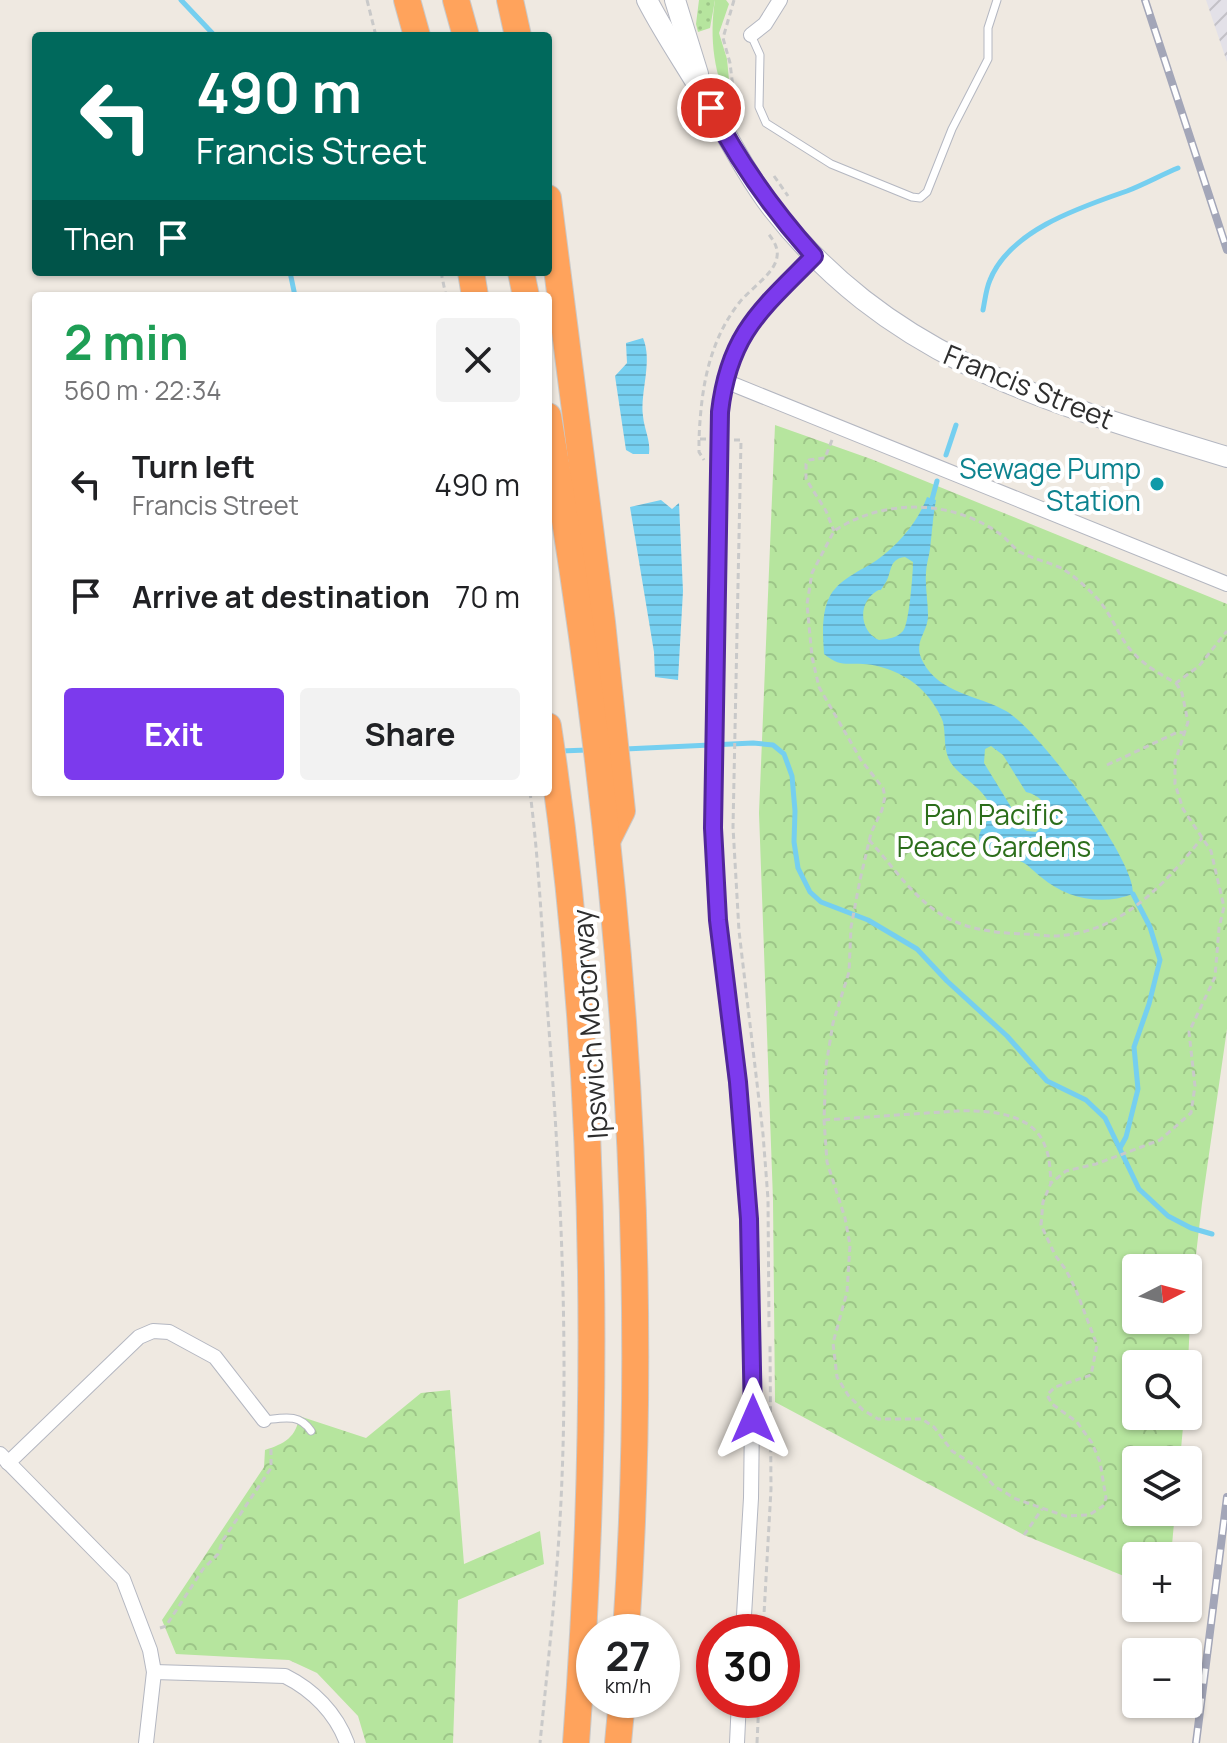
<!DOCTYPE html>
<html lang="en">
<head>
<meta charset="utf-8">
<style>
	body { margin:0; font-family:Manrope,sans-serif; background:#f2f2f2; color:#202124; height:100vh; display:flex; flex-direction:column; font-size:30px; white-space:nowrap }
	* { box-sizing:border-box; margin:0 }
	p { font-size:26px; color:#757577 }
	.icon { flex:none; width:44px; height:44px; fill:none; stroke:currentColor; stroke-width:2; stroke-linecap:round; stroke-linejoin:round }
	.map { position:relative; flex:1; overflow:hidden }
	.details { position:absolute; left:32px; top:292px; width:520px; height:504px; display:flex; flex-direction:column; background:#fff; border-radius:8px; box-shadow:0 2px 6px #0004 }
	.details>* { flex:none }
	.banner { position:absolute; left:32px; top:32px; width:520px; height:244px; border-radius:8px; box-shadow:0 2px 6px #0004; background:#00695c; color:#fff; overflow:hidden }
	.needle { width:52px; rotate:84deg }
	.fabs { position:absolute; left:1122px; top:1254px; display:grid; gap:16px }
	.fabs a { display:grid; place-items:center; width:80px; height:80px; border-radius:8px; background:#fff; box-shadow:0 2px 6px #0004; font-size:40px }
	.speed { position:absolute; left:576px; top:1614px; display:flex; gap:16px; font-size:40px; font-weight:700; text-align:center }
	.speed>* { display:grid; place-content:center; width:104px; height:104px; border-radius:50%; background:#fff; box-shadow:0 2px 6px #0004; line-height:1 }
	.speed small { font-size:20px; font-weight:400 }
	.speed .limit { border:12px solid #d22; background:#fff; color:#111 }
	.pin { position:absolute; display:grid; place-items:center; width:68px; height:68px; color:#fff; margin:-34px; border:4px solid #fff; border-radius:50%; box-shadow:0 2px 8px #0007 }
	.me { position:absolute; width:88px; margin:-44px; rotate:0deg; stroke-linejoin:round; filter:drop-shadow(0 0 6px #0008) }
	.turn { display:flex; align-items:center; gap:28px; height:168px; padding:0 32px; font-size:36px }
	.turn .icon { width:104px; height:104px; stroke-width:2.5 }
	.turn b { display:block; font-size:56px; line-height:68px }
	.then { display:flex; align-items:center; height:76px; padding:0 32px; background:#0003; gap:16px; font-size:30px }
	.round { display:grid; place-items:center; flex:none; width:84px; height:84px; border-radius:8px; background:#f2f2f2 }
	.overview { display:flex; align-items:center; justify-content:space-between; height:136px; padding:0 32px }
	h1 { font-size:48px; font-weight:700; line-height:60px; color:#1e9e55 }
	.cta { display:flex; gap:16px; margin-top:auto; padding:16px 32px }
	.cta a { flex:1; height:92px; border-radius:8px; background:#7c3aed; color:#fff; font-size:32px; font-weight:700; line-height:92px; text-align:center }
	.cta a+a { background:#f2f2f2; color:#202124 }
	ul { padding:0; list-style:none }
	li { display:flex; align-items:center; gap:24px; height:112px; padding:0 32px }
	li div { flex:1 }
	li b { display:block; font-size:30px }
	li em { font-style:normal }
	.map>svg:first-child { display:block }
</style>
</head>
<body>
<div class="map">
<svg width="1227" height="1743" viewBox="0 0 1227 1743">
	<defs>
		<pattern id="industrial-furrows" width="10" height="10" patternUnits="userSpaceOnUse" patternTransform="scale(2)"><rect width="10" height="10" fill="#e3e1e8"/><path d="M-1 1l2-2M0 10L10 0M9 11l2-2" fill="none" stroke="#c3c1c7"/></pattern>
		<pattern id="grass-dots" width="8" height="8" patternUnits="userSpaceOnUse" patternTransform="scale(2)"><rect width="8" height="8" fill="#b6e59e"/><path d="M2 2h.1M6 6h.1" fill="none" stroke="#9dc588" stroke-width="1.8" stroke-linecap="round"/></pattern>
		<pattern id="forest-crowns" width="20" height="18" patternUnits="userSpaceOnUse" patternTransform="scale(2)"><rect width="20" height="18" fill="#b6e59e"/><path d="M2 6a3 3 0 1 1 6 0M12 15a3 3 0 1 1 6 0" fill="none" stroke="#9dc588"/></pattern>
		<pattern id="water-rules" width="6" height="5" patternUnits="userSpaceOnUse" patternTransform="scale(2)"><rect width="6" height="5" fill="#75cff0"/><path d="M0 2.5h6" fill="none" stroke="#66b2ce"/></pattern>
	</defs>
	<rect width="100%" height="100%" fill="#efe9e1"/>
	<polygon fill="url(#industrial-furrows)" points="1206,0 1227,0 1227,62"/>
	<polygon fill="url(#grass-dots)" points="699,0 715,0 710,28 698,32 696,24"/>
	<g fill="url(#forest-crowns)" fill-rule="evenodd">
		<path d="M775 425 871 459 1227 604V1029L1202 1203 1191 1298 1188 1364H1136V1416H1184L1180 1460H1136V1512H1175L1171 1556H1136V1581L1024 1535 775 1402 773 1200 759 813ZM1136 1268H1188V1320H1136Z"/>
		<path d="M450 1390 464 1564 540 1531 544 1564 458 1600 453 1743H366L358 1716 317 1673 289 1660 176 1654 162 1620 264 1467 265 1450C284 1444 297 1437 299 1416L366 1438 421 1393Z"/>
	</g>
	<path fill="#b6e59e" d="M715 0H726L729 4 719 33 727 59 732 111C714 77 709 38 715 0Z"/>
	<g fill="url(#water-rules)" fill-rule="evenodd">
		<path d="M643 338C653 362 640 391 643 416 644 429 651 441 649 454H633L626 450 615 376 627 363 626 343Z"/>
		<path d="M927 497 936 500C933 516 932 532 930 549 929 557 926 565 926 573 925 587 928 601 928 616 928 633 912 642 923 662 940 694 978 695 1006 711 1037 728 1136 860 1133 894 1101 906 1067 899 1041 877 1034 872 1030 866 1022 862 1010 857 990 859 982 848 971 831 992 824 990 809 989 791 961 778 951 763 943 751 946 735 943 722 939 711 931 699 923 691 909 676 884 665 863 664 844 663 840 667 824 654 823 636 821 615 829 598 838 579 861 571 877 560 899 544 918 522 927 497ZM905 557 913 562C913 573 909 625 903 631 897 638 888 639 879 640 861 632 857 606 874 593 883 586 878 595 884 585 893 574 887 559 905 557ZM991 746 1003 755 1026 792C1048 797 1052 817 1036 832L1027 831 1018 826 1011 807 984 763 985 749Z"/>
		<polygon points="661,500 672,509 679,503 683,591 678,680 655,677 654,652 630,507"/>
	</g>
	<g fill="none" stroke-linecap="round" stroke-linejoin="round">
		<g stroke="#75cff0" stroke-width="5">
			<polyline points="181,0 215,36"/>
			<polyline points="290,272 295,296"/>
			<path d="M983 310C985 300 986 289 990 280 1010 230 1081 207 1127 191 1145 184 1161 175 1178 168"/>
			<polyline points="946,455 956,425"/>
			<polyline points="931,503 937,481"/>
			<polyline points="625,749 753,743 773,745 784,754 792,776 795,811 794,842 798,868 810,892 821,902 868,920 917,949 947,981 1007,1036 1047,1081 1086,1100 1105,1118 1139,1189 1168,1216 1191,1228 1212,1234"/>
			<polyline points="561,751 587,750"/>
			<polyline points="1120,1148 1126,1137 1138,1089 1134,1047 1149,1004 1160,960 1150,927 1133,894"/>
		</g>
		<g stroke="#b4b7c1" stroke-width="9">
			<g id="service">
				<polyline points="751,35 760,55 759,107 766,123 831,164 912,197 920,198 927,192 952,129 988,59 988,28 997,0"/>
				<path d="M264 1420C283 1418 299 1413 311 1431"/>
			</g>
		</g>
		<g stroke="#b4b7c1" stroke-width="16">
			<g id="minor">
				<polyline points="751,35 765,24 780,0"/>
				<polyline points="725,381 1227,584"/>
				<polyline points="0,1454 123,1579 150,1650 154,1672 146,1743"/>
				<polyline points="8,1463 139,1337 153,1331 169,1332 215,1357 264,1420"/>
				<path d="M743 1632 751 1498 753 1335 744 1152 718 920 713 828 720 412C729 333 762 309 814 256"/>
				<path d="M154 1672 285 1676C313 1690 336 1713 347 1743"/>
				<polyline points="737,1743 739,1700"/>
			</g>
		</g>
		<g stroke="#b4b7c1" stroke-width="22">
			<g id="secondary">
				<path d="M647 0C664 33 684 62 703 94 726 133 745 172 772 208 891 361 1051 403 1227 457"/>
				<polyline points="675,0 698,74"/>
			</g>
		</g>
		<g stroke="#c9c9c9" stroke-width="28">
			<g id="motorway">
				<polyline points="407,0 417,36"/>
				<polyline points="456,0 466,36"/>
				<polyline points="510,0 518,36"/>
				<polyline points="548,198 602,622 622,811 607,841"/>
				<polyline points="471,272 475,296"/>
				<polyline points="521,272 526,296"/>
				<path d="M548 416C616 816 654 1226 626 1632"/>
				<path d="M548 726C599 1062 601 1405 576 1743"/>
				<polyline points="618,1743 622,1700"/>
			</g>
		</g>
		<g stroke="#c9c9c9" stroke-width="3" stroke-dasharray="6 4" stroke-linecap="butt">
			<polyline points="367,0 376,36"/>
			<polyline points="734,0 723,38 730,63 736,112"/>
			<polyline points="774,176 788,196"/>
			<polyline points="441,272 446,296"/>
			<path d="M706 439H699C701 390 708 343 739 303 749 290 771 276 776 261 780 249 774 241 767 232"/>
			<polyline points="699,440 699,452 704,460"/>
			<polyline points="734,440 741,440 733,827 739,931 763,1134 768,1199 769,1328"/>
			<polyline points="832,440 825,458 809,460 806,464 806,479 826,511 834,531"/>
			<path d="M1176 683 1182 693 1188 722 1175 762V784L1183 809 1211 851 1224 907 1219 928 1215 977 1189 1032 1195 1086 1191 1113 1160 1140 1096 1164 1066 1171 1051 1183 1043 1202 1041 1225 1055 1255 1066 1270 1076 1290 1097 1345 1091 1375 1055 1387 1047 1395 1052 1404 1077 1422 1092 1443 1100 1462 1106 1498 1103 1506 1089 1515 1065 1516 1016 1499 994 1486 977 1467 952 1451 934 1427 922 1419H878L863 1410 848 1395 837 1377 833 1343 847 1292 850 1245 845 1218 827 1162 824 1120 826 1066 833 1023 849 972 851 927 860 880 871 833 882 810 885 797 883 788 861 760 819 687 812 657 807 604 812 573 834 531C882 499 949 499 997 532 1006 537 1012 547 1020 552 1033 559 1048 562 1061 568 1072 574 1085 586 1094 595 1108 609 1114 625 1124 641 1137 661 1156 672 1176 683L1199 666 1227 631"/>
			<polyline points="1107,765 1178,732 1184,733"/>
			<path d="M530 792C539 862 542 933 547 1004 560 1169 569 1336 561 1501 557 1582 548 1663 540 1743"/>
			<path d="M869 840C890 863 910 893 936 911 961 929 994 933 1024 934 1034 934 1044 936 1054 936 1120 934 1164 885 1202 838"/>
			<path d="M824 1120 957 1111C986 1110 1033 1112 1045 1146 1050 1157 1050 1171 1051 1183"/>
			<polyline points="1024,1535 1042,1509"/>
			<polyline points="160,1628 166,1626 203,1569 218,1554 223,1540 271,1468 271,1445"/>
			<polyline points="763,1632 771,1489 770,1344"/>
			<polyline points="757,1743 759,1700"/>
		</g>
		<use href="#service" stroke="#fff" stroke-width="7"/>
		<use href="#minor" stroke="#fff" stroke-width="14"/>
		<use href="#secondary" stroke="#fff" stroke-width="20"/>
		<use href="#motorway" stroke="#ffa35c" stroke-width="26"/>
		<g stroke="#a3a6b8" stroke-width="8">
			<g id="rail">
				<polyline points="1145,0 1227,250"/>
				<polyline points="1196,1743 1227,1497"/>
			</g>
		</g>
		<use href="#rail" stroke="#fff" stroke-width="5" stroke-dasharray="15" stroke-linecap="butt"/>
	</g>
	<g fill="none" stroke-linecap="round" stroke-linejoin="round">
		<g stroke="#51269a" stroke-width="20">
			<path id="route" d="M711 108C739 163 773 210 814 256 762 309 729 333 720 412L713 828 718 920 738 1082 749 1219 753 1419"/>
		</g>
		<use href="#route" stroke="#7c3aed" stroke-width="14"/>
	</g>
	<circle fill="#0f9aa8" stroke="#fff" stroke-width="3" cx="1157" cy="484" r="8"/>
	<g text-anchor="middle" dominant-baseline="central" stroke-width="8" stroke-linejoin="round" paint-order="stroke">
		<g font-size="28" fill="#2e2e2e" stroke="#fff">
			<text transform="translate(1029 386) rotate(22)">Francis Street</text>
			<text transform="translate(589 1024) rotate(-94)">Ipswich Motorway</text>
		</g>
		<g font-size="28" fill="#0d838f" stroke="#fff" text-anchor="end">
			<text x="1141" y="468">Sewage Pump<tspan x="1141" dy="32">Station</tspan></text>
		</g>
		<g font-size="28" fill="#2c6e1b" stroke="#fff">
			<text x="994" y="814">Pan Pacific<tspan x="994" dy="32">Peace Gardens</tspan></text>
		</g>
	</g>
</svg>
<div class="fabs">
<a><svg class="needle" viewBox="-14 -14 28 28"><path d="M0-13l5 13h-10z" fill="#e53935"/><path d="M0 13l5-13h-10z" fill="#757577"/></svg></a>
<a><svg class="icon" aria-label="search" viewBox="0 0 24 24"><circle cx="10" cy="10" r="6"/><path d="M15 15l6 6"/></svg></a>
<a><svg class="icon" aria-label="layers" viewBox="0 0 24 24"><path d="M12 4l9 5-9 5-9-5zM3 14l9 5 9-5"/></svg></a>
<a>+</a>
<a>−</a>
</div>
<div class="speed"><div>27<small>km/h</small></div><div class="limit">30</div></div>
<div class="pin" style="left:711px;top:108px;background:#d93025"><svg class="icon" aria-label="arrive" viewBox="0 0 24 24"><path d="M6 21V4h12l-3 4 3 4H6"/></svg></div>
<svg class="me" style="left:753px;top:1419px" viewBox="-20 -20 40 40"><path d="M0-17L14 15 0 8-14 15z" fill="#7c3aed" stroke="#fff" stroke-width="4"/></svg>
<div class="banner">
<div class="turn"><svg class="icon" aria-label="left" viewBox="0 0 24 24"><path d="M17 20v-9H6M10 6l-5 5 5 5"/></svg><div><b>490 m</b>Francis Street</div></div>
<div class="then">Then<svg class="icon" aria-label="arrive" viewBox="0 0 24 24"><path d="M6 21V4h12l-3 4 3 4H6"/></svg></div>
</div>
<section class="details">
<div class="overview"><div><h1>2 min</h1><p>560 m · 22:34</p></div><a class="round"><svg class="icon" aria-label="close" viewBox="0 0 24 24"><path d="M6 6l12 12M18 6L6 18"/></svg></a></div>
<ul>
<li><svg class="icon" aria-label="left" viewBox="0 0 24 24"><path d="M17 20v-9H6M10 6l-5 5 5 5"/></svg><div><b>Turn left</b><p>Francis Street</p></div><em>490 m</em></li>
<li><svg class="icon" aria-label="arrive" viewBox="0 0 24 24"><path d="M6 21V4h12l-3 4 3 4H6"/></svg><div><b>Arrive at destination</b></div><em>70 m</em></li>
</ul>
<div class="cta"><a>Exit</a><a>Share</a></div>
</section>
</div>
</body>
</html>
